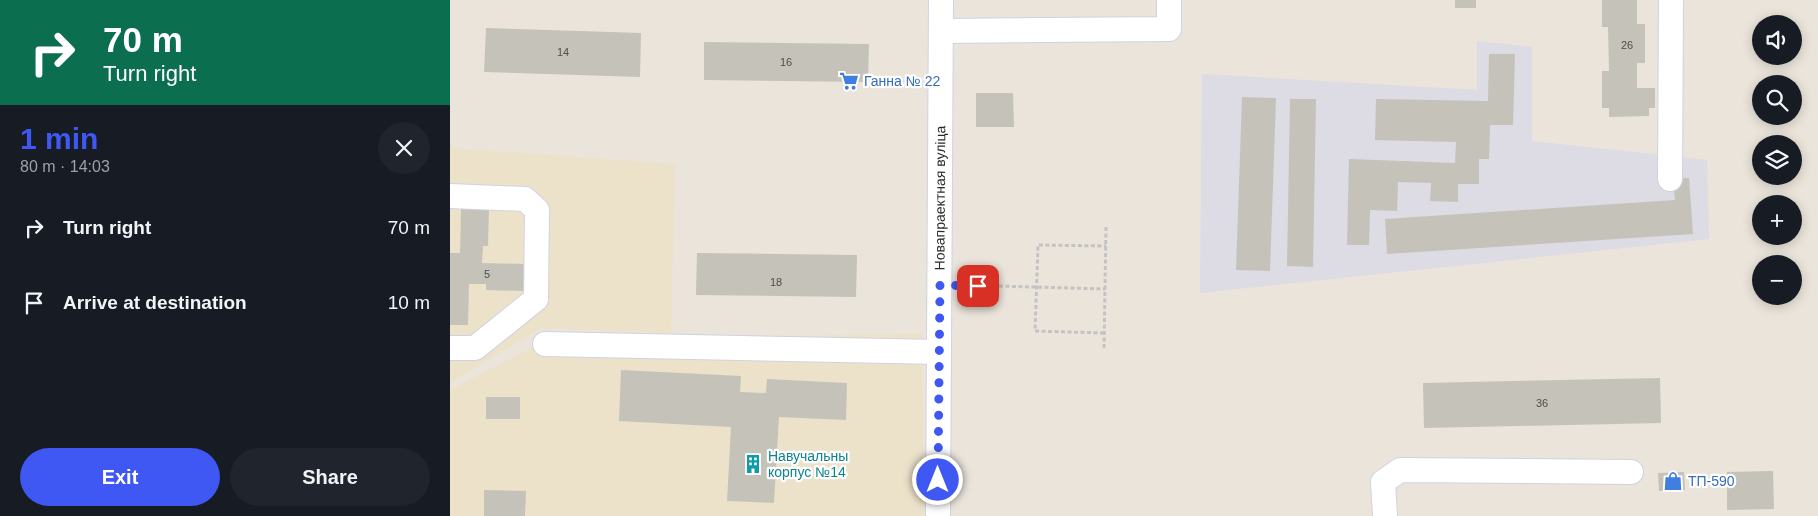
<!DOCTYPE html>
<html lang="en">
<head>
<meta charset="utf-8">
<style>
	body { margin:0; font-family:Arial,sans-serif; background:#20242c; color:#f1f3f6; height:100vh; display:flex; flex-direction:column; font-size:19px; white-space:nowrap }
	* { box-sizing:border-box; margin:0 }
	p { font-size:16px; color:#9ea1a6 }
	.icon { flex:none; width:28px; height:28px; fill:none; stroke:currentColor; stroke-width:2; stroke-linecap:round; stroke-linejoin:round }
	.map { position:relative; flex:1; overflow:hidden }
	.panel { display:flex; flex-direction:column; background:#171b24; width:450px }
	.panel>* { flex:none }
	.guide { background:#0b6e4f; color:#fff; overflow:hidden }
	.tools { position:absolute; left:1302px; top:15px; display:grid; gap:10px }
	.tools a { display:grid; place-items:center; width:50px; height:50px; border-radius:50%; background:#171b24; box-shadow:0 2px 12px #0003; font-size:25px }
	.pin { position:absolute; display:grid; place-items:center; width:42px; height:42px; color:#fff; margin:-21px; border-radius:10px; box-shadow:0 2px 8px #0006 }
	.me { position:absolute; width:55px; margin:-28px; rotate:0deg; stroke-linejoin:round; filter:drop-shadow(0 0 4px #0008) }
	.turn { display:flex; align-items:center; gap:18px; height:105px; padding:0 20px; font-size:22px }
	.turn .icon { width:65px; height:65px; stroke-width:2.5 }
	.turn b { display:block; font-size:35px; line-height:42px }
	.round { display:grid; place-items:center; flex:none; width:52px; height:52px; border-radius:26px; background:#20242c }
	.overview { display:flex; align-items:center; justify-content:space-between; height:85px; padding:0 20px }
	h1 { font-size:30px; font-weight:700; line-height:38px; color:#3f58f3 }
	.primary-button { display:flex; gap:10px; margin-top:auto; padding:10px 20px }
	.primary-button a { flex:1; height:58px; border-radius:30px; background:#3f58f3; color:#fff; font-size:20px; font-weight:700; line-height:58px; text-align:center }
	.primary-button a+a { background:#20242c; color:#f1f3f6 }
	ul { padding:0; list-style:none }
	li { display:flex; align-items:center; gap:15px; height:75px; padding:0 20px }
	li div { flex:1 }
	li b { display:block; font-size:19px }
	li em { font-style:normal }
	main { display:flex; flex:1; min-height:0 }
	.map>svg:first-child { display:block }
</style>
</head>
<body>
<main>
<section class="panel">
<div class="guide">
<div class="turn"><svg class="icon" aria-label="right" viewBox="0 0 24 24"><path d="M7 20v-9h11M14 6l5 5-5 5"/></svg><div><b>70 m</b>Turn right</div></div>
</div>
<div class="overview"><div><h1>1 min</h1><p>80 m · 14:03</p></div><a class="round"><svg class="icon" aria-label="close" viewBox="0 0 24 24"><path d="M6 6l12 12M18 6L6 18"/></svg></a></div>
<ul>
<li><svg class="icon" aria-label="right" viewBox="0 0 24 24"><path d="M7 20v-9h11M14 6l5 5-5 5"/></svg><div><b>Turn right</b></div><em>70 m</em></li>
<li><svg class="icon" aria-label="arrive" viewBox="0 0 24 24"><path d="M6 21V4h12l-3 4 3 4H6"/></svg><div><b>Arrive at destination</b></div><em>10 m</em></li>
</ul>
<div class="primary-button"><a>Exit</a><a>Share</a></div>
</section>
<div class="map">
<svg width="1368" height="516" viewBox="0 0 1368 516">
	<rect width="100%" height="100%" fill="#eae4da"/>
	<polygon fill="#dddbe3" points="1027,41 1082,47 1082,141 1257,160 1259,239 750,293 752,74 1027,90"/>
	<g fill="#ece2ca">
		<polygon points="0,144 1,148 225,164 221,333 92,328 4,380 0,380"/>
		<polygon points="472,333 474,516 0,516 0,390 93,342"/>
	</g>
	<g fill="#c5c2b9">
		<rect x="1005" y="0" width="21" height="8"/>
		<polygon points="1152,0 1187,0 1187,24 1195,24 1195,63 1187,63 1187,88 1205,88 1205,108 1199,108 1199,116 1159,117 1159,108 1152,108 1152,71 1159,71 1158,27 1152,27"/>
		<polygon points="36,28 191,33 190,77 34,72"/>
		<polygon points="254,42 419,44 418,82 254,80"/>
		<polygon points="1039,54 1065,54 1063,125 1040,125 1039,159 1029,159 1029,184 1008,184 1008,202 980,201 981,183 948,182 947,211 920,210 919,245 897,245 899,159 1005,163 1006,142 925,140 926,99 1038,101"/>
		<polygon points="526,93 563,93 564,127 526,127"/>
		<polygon points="792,97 826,98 820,271 786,270"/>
		<polygon points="840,99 866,99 863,267 837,266"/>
		<polygon points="1239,178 1243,234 937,254 935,219 1225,200 1223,179"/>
		<polygon points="11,209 39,209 38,246 33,246 32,263 75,264 74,291 36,290 36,284 19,284 18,325 0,325 0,253 10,253"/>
		<polygon points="247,253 407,255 406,297 246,295"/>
		<polygon points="171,370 291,376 290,392 316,393 317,379 397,383 396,420 329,417 324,503 277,501 281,427 169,421"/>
		<polygon points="1210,378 1211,423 974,428 973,383"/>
		<rect x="36" y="397" width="34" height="22"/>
		<polygon points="1323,471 1324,509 1277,510 1277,472"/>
		<polygon points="1234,472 1235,490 1209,491 1208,473"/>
		<polygon points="34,490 76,491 75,516 34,516"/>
	</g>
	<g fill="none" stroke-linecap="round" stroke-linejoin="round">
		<g stroke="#d0d2e1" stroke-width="26">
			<g id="minor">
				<polyline points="491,31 719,29 719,0"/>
				<polyline points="1220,179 1221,0"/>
				<polyline points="0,196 75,199 87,210 86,299 25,348 0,348"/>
				<polyline points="95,344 489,352"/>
				<path id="s1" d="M488 516 491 0"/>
				<polyline points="935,516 933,482 950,470 1181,472"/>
			</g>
		</g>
		<g stroke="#c3c3c3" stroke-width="3" stroke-dasharray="4 2.5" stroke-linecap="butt">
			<polyline points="510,285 655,289"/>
			<polyline points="654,333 585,331 588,245 656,246"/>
			<polyline points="654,348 656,227"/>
		</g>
		<use href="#minor" stroke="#fff" stroke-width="24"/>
	</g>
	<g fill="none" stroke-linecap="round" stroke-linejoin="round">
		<polyline stroke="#3f58f3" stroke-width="9" stroke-dasharray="0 16.2" points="488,480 490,285 528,286"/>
	</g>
	<defs>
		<g id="supermarket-bare" transform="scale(1.5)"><path d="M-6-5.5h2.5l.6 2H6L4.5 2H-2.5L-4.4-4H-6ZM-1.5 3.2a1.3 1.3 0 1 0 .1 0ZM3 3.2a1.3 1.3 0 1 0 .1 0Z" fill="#3f7fe0" stroke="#fff" stroke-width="2.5" paint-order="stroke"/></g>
		<g id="building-bare" transform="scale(1.5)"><path d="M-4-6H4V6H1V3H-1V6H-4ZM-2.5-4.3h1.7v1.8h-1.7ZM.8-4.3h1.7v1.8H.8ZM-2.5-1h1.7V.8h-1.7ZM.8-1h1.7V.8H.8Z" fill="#0f9aa8" stroke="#fff" stroke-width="2.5" paint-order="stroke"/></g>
		<g id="shop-bare" transform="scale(1.5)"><path d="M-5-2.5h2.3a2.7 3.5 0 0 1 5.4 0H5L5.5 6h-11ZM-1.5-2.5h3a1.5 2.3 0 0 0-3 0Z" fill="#3f7fe0" stroke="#fff" stroke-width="2.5" paint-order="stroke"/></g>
	</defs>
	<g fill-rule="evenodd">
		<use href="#supermarket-bare" x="399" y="81"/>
		<use href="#building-bare" x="303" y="464"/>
		<use href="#shop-bare" x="1223" y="481"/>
	</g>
	<g text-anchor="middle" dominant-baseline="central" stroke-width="4.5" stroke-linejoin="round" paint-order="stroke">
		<g font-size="11" fill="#4f4e4c">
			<text x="1177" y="45">26</text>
			<text x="113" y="52">14</text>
			<text x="336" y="62">16</text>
			<text x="37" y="274">5</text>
			<text x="326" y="282">18</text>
			<text x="1092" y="403">36</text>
		</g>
		<g font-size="14" fill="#366cbe" stroke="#fff" text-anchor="start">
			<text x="414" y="81">Ганна № 22</text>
			<text x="1238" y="481">ТП-590</text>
		</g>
		<g font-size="14" fill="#282828" stroke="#fff">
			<text stroke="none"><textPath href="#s1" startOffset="318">Новапраектная вуліца</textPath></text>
		</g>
		<g font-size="14" fill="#0d838f" stroke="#fff" text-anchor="start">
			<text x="318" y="456">Навучальны<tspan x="318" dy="16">корпус №14</tspan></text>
		</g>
	</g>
</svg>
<div class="tools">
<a><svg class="icon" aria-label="sound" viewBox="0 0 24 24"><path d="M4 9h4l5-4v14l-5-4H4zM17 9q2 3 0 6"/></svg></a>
<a><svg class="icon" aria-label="search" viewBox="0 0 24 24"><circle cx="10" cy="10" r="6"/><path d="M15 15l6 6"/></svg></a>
<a><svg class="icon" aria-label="layers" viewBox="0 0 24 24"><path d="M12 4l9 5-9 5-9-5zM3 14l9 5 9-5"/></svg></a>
<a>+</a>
<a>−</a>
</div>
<div class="pin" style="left:528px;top:286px;background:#d93025"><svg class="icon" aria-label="arrive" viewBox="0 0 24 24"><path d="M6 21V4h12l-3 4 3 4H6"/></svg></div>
<svg class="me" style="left:488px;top:480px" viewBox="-20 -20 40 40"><circle r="17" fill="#3f58f3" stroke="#fff" stroke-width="3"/><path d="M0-11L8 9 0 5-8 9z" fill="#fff"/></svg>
</div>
</main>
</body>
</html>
